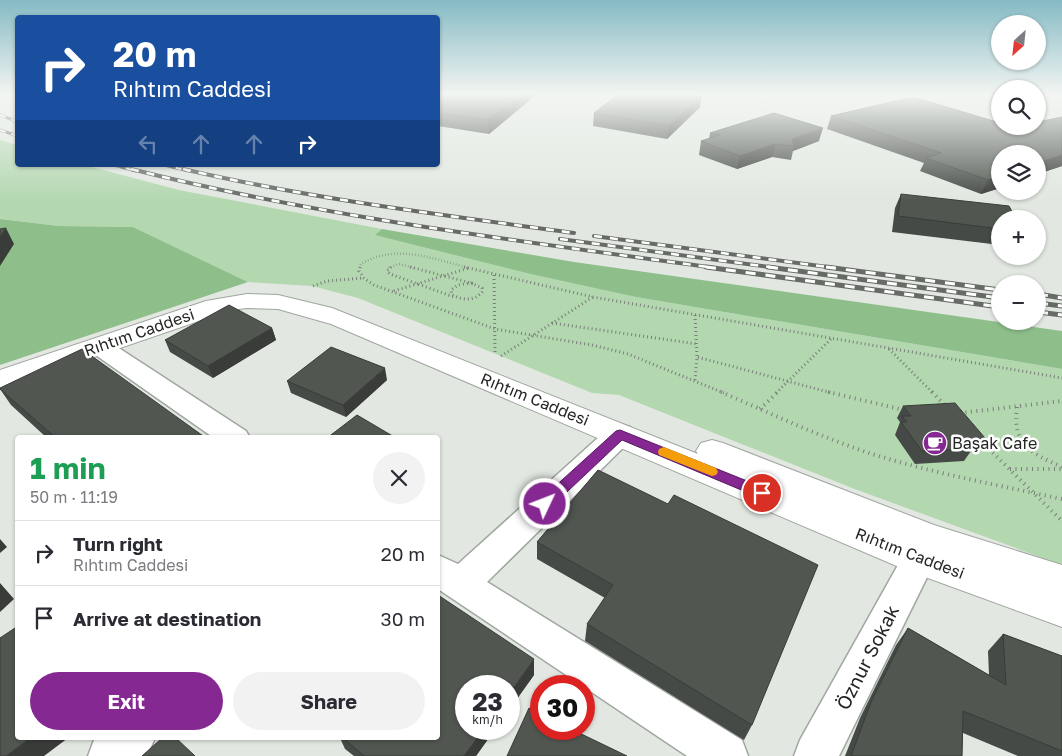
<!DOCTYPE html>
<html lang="en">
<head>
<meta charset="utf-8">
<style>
	body { margin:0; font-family:"Golos Text",sans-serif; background:#f2f2f3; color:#2b2b33; height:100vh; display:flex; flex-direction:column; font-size:19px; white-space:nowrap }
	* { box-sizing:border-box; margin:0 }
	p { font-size:16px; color:#7c7c81 }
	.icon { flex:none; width:28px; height:28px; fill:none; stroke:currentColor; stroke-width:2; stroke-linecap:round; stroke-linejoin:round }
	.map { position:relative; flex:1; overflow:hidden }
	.sheet { position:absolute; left:15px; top:435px; width:425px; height:305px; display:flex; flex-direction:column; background:#fff; border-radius:5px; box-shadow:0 1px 4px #0004 }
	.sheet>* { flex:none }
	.hud { position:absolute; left:15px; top:15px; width:425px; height:152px; border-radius:5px; box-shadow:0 1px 4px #0004; background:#1a4fa0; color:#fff; overflow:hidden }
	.needle { width:32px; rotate:207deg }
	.controls { position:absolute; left:991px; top:15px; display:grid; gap:10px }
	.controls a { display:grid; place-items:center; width:55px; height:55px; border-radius:50%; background:#fff; box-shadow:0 1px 4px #0004; font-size:25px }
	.speed { position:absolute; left:455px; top:675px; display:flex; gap:10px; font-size:25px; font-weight:700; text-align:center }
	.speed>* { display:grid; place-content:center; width:65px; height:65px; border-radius:50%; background:#fff; box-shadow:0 1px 4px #0004; line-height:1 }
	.speed small { font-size:12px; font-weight:400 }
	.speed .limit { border:8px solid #d22; background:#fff; color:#111 }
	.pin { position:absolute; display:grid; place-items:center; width:42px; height:42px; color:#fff; margin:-21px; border:2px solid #fff; border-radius:50%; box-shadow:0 1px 5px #0007 }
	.me { position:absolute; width:55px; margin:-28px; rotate:47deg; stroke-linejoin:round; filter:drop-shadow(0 0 4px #0008) }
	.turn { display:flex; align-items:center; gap:18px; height:105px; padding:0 15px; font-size:22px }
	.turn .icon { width:65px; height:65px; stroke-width:2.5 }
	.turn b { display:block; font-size:35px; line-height:42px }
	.lanes { display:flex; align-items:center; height:48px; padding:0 15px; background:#0003; justify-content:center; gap:25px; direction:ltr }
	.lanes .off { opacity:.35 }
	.round { display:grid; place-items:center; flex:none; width:52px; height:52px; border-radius:26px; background:#f2f2f3 }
	.headline { display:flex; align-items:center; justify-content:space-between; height:85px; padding:0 15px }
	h1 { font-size:30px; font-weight:700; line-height:38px; color:#1e9e55 }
	.cta { display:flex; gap:10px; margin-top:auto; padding:10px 15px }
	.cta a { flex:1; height:58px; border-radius:30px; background:#862892; color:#fff; font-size:20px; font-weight:700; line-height:58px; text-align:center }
	.cta a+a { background:#f2f2f3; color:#2b2b33 }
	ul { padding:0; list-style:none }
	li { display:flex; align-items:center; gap:15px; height:65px; padding:0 15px; border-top:1px solid #e1e1e2 }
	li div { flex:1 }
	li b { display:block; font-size:19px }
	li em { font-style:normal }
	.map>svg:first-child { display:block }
</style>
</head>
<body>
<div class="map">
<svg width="1062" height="756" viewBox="0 0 1062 756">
	<rect width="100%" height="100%" fill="#e2e8e1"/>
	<polygon fill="#b3d8b0" points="0,140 17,145 18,165 84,165 179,190 382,229 376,235 636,297 1062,369 1062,565 852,488 619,395 592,393 358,298 312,286 248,282 133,227 59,226 0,219"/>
	<g fill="#8ebf8b">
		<polygon points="0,219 59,226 133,227 248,282 0,365"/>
		<polygon points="382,229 574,262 1062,331 1062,369 636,297 531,274 375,235"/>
	</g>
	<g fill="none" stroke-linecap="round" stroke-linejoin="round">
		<g stroke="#a0a6a0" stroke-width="3">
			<g id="street">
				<polygon points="99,339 108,341 246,431 250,438 214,438 90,351 87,346 90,341"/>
				<polygon points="620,424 630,427 634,434 630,441 487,582 742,740 748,756 687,756 438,589 438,555 458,564 610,427"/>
				<polygon points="919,544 931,549 936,559 839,756 794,756 800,740 907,549"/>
				<polygon points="98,738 155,738 148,753 145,756 88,756 94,740"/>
			</g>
		</g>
		<g stroke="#a0a6a0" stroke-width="2">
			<polygon id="secondary" points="247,294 278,295 332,308 698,454 696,451 701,443 712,440 723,443 934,525 1062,565 1062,627 906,570 331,324 278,309 247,308 231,310 0,389 0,370 206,301"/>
		</g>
		<g stroke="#7a7e7a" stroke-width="2.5" stroke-dasharray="0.5 2.5" stroke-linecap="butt">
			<path d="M360 268 361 264C396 243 433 259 469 268"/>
			<polyline points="388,268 399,264 415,268"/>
		</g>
		<g stroke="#7a7e7a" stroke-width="3" stroke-dasharray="1 3" stroke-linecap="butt">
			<polyline points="360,267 359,271 364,278 374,285 495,329 592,345 628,354 724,393"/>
			<polyline points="391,267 387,271 390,274 454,297"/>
			<polyline points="410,267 475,284"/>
			<polyline points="464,267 593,297 1062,378"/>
			<polyline points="494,275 495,353"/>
			<path d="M471 283 482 288 483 291C474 302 463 300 452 295L451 290 458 285Z"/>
			<polyline points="313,286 327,281 363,278"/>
			<polyline points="394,291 469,268"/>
			<polyline points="695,315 697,357"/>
			<polyline points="552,323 697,344"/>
			<polyline points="889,349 933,393"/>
			<polyline points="501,356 593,297"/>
			<polyline points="695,380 697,357 832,393"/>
			<polyline points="776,393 831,339"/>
		</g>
		<g stroke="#7a7e7a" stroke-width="4" stroke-dasharray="1 4.5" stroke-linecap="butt">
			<path d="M721 392C770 413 818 436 869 453 932 473 997 485 1062 499"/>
			<polyline points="828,392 904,410"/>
			<polyline points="932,392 946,406"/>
			<path d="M1017 407C1012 445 1031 453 1062 467"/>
			<polyline points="760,409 778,392"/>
			<polyline points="960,413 1062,401"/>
			<polyline points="981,441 1062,521"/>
			<polyline points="1010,469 1062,469"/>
		</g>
		<use href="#street" fill="#fff" fill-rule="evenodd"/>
		<use href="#secondary" fill="#fff" fill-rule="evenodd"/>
		<g stroke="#676b66" stroke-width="3">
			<g id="rail-far2">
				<polyline points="0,115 18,122"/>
				<polyline points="0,130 18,136"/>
				<polyline points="114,165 136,171"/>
				<polyline points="164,165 189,171"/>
			</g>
		</g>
		<g stroke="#676b66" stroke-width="4">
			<g id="rail-far1">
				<path d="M131 169C321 217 521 241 715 268"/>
				<path d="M183 169C312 199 443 215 574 233"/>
				<polyline points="594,236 835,268"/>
				<polyline points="560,239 777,268"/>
			</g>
		</g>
		<g stroke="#676b66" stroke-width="5">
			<g id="rail">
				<polyline points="706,267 1000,307"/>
				<polyline points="768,267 1000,298"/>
				<polyline points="826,267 1000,290"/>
				<polyline points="1038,294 1062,298"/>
				<polyline points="1038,303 1062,306"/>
				<polyline points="1038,312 1062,315"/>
			</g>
		</g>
		<use href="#rail-far2" stroke="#fff" stroke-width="2" stroke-dasharray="6" stroke-linecap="butt"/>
		<use href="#rail-far1" stroke="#fff" stroke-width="2.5" stroke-dasharray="8" stroke-linecap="butt"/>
		<use href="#rail" stroke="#fff" stroke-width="3" stroke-dasharray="10" stroke-linecap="butt"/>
	</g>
	<g fill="#464a46">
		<polygon points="438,94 537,94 489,134 438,126"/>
		<polygon points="913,97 1000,123 1000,126 1012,126 1017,128 1023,126 1038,126 1038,122 1062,117 1062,166 1038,174 1038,154 1000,154 1000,188 981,194 920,171 924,163 827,129 831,116"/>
		<polygon points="700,107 667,139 593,126 594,113"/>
		<polygon points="710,133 819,141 793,151 791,160 772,157 737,169 699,155 701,141 709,139"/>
		<polygon points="901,194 1000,219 1000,245 892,232 895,208"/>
		<polygon points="272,328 276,340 213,378 170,352 165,340"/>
		<polygon points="387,380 346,417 291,393 287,381"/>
		<polygon points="0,389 206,438 47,438 11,405"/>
		<polygon points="903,406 985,438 977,451 971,451 964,461 915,464 895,435 900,422 897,418"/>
		<polygon points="598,470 752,725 744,740 585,641 587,624 605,598 537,559 537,542"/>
		<polygon points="908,628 989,675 988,651 1003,634 1062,656 1062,756 1018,756 963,733 962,756 845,756 860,718 896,645"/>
		<polygon points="534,675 476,756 354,756 345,749 340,738 438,738"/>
	</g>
	<g fill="#393c39">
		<polygon points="522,94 537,94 489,134 488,120"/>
		<polygon points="702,95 700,107 667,139 669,126"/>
		<polygon points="823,128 819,141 793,151 794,146 792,139"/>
		<polygon points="775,144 772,157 737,169 740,156"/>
		<polygon points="1062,155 1062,166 1038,174 1038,163"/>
		<polygon points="1000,176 1000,188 981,194 988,180"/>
		<polygon points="6,228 14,244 0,266 0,237"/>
		<polygon points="272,328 276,340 213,378 208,366"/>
		<polygon points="385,368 387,380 346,417 343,405"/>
		<polygon points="0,539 7,547 0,553"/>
		<polygon points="0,583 14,599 0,612"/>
		<polygon points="534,659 534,675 509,710 509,694"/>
		<polygon points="484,729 495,729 476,756 464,756"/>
		<polygon points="30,738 68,738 44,756 6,756"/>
	</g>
	<g fill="#515651" stroke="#393c39">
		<polygon points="438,94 522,94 488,120 438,113"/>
		<polygon points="619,94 691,94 702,95 669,126 594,113"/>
		<polygon points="913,97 1000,123 1000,126 1012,126 1017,128 1023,126 1038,126 1038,122 1062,117 1062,155 1038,163 1038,154 1000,154 1000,176 988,180 926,158 941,153 831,116"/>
		<polygon points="774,113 823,128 792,139 794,146 775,144 740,156 701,141 720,135 710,133"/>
		<polygon points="901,194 1009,206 1016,219 1000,219 1000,229 898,216"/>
		<polygon points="6,228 0,237 0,229"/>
		<polygon points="229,305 272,328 208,366 165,340"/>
		<polygon points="331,347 385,368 343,405 287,381"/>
		<polygon points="82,349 206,438 56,438 0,389 0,388"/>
		<polygon points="955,403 985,438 965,440 972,449 922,451 901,422 907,422 902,416 911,416 903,406"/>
		<polygon points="357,415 396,438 327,438"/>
		<polygon points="598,470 668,504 674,495 818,565 752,725 587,624 613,585 537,542"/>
		<polygon points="438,595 534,659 509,694 509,686 466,686 466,729 484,729 464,756 364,756 343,738 438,738"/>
		<polygon points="18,626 18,738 30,738 6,756 0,756 0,638"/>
		<polygon points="908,628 1006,685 1003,634 1062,656 1062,751 963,711 962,756 851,756 871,702"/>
		<polygon points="529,708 541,714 541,729 571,729 627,756 507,756"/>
		<polygon points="162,738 176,738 195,756 142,756"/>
	</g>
	<linearGradient id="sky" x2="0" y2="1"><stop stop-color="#85bac4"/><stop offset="0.47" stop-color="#f2f5f2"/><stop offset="1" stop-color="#f2f5f2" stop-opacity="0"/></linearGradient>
	<rect width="1062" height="200" fill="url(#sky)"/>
	<polygon fill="#862892" stroke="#571a5f" points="620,430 767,489 769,493 767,497 762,498 758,497 622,440 550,508 545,510 540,508 538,504 540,500 616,431"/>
	<polygon fill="#f59e0b" points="664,447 716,468 718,472 716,475 712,476 659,455 658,452 659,449"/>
	<defs>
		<g id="cafe-disc" transform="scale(1.25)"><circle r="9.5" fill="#862892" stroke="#fff"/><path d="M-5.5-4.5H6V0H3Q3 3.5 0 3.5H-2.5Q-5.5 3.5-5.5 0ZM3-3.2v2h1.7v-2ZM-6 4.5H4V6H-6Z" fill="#fff"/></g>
	</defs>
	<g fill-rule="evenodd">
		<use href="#cafe-disc" x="935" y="443"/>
	</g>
	<g text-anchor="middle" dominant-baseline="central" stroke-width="5" stroke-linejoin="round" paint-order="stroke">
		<g font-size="16" fill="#242724" stroke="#fff">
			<text transform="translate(139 332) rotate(-19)">Rıhtım Caddesi</text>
			<text transform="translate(535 399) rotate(22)">Rıhtım Caddesi</text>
			<text transform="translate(910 553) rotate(21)">Rıhtım Caddesi</text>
		</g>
		<g font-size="16" fill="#242724" stroke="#fff" text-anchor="start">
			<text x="952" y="443">Başak Cafe</text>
		</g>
		<g font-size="19" fill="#242724" stroke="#fff">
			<text transform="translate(867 657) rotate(-63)">Öznur Sokak</text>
		</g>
	</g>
</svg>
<div class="controls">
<a><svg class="needle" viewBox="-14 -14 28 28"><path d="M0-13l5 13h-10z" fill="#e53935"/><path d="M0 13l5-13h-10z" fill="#7c7c81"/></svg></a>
<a><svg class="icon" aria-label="search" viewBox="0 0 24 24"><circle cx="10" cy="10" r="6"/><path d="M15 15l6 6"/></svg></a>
<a><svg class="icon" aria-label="layers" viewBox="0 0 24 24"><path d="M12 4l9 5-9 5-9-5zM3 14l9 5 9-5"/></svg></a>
<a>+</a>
<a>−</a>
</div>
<div class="speed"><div>23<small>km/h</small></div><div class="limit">30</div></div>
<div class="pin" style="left:762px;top:493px;background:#d93025"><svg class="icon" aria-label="arrive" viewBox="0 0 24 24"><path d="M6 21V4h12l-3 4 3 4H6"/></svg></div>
<svg class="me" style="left:545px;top:504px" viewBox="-20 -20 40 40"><circle r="17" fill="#862892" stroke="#fff" stroke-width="3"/><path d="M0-11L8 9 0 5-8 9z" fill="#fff"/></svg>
<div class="hud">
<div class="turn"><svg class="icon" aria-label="right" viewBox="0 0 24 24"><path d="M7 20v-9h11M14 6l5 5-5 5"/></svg><div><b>20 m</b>Rıhtım Caddesi</div></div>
<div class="lanes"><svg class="icon off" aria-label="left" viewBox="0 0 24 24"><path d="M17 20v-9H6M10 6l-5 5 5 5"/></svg><svg class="icon off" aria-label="ahead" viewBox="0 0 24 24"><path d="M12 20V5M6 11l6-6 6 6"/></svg><svg class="icon off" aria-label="ahead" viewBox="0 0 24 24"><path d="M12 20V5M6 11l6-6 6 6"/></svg><svg class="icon" aria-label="right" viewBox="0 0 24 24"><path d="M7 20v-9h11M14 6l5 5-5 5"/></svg></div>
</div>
<section class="sheet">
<div class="headline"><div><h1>1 min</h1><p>50 m · 11:19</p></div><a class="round"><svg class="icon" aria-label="close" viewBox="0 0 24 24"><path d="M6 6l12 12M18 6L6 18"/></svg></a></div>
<ul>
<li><svg class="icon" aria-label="right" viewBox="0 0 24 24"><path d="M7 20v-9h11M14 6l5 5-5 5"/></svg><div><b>Turn right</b><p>Rıhtım Caddesi</p></div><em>20 m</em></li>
<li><svg class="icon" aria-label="arrive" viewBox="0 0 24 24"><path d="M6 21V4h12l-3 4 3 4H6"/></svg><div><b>Arrive at destination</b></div><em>30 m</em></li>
</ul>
<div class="cta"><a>Exit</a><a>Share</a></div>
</section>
</div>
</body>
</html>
